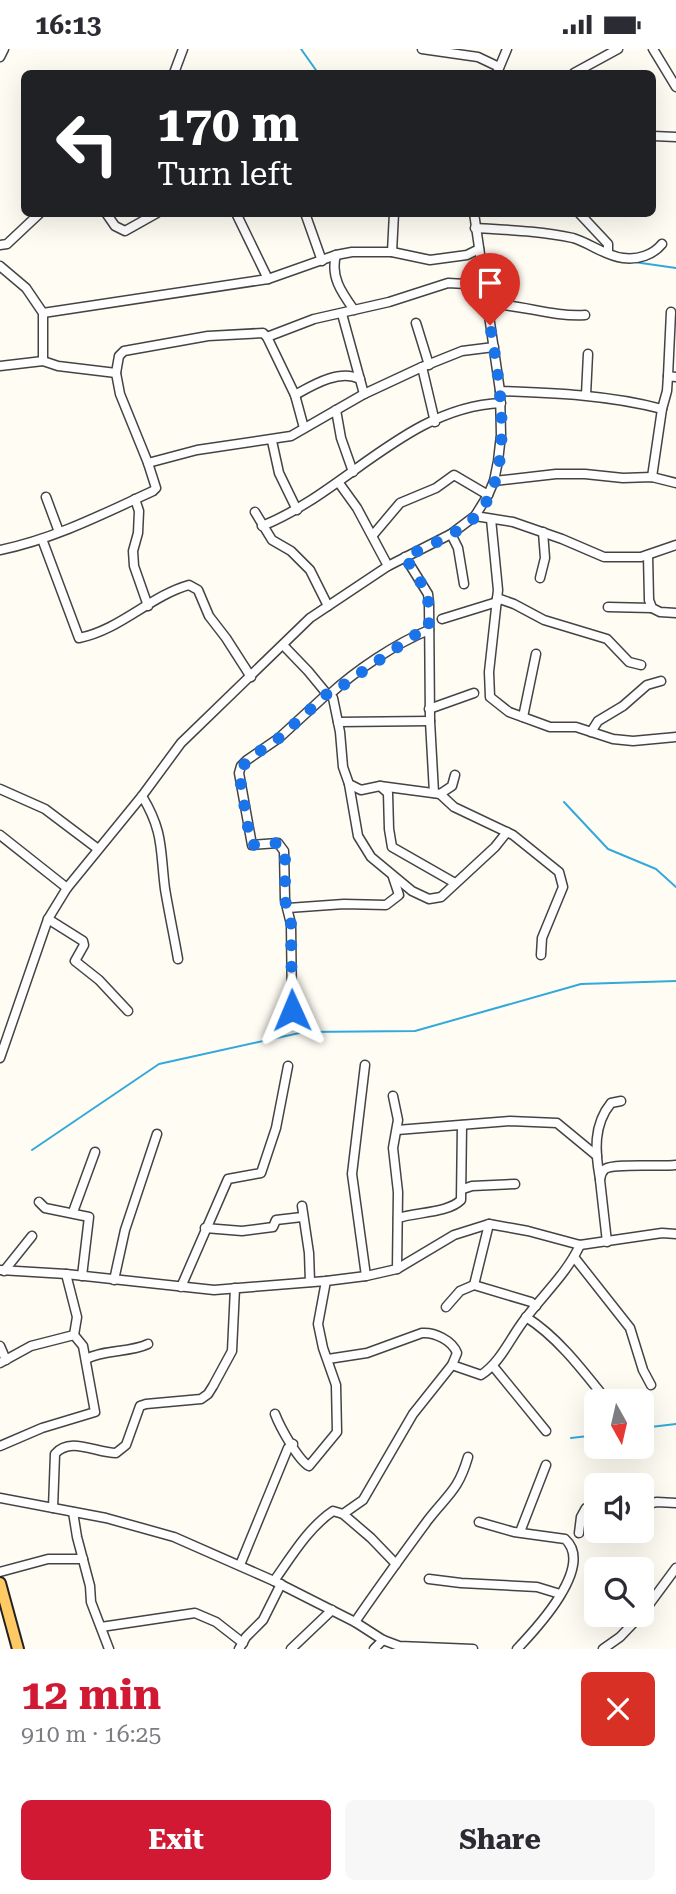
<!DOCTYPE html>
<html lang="en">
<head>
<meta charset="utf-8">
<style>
	body { margin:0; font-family:"Roboto Serif",serif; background:#f7f7f7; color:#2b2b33; height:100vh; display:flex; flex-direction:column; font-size:26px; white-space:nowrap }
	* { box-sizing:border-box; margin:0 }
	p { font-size:23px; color:#7c7c81 }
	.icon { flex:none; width:38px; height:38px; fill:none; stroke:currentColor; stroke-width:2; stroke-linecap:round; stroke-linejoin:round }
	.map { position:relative; height:1600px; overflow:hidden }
	.drawer { display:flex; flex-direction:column; background:#fff; flex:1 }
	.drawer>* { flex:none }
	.banner { position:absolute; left:21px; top:21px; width:635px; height:147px; border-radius:10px; box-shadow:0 7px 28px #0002; background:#202124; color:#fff; overflow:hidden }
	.needle { width:46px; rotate:172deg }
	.controls { position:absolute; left:584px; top:1340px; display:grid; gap:14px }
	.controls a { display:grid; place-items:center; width:70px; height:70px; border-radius:10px; background:#fff; box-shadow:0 7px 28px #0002; font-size:35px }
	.pin { position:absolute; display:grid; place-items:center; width:60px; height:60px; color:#fff; margin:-72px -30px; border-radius:50% 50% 50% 0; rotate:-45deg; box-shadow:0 0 7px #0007 }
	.pin .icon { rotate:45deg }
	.me { position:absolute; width:77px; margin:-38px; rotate:359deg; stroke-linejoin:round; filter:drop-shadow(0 0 5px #0008) }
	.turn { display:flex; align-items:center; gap:24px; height:147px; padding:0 21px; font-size:32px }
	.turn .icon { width:91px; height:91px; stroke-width:2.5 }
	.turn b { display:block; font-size:49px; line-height:60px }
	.round { display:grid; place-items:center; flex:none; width:74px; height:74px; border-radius:10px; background:#f7f7f7 }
	.headline { display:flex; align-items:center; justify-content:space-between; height:119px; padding:0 21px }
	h1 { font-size:42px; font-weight:700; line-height:52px; color:#d11934 }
	.cta { display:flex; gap:14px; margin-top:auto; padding:14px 21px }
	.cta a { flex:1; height:80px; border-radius:10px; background:#d11934; color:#fff; font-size:28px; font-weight:700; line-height:80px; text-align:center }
	.cta a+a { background:#f7f7f7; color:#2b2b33 }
	.status { display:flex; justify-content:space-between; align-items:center; height:49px; padding:0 35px; background:#fff; direction:ltr }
	.status svg { height:19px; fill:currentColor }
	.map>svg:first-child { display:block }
</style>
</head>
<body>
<div class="status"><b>16:13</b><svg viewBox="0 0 49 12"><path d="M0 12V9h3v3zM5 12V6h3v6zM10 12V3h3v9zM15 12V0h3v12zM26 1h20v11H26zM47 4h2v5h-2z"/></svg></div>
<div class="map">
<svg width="676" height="1600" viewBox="0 0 676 1600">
	<rect width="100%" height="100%" fill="#fffcf4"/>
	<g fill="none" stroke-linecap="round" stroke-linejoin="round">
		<g stroke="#32a9db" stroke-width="2">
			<polyline points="301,0 318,24"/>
			<polyline points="634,213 676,219"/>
			<polyline points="564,753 608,800 656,820 676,838"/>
			<polyline points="32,1101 159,1015 304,983 415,982 581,935 676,932"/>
			<polyline points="642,1379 676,1375"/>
			<polyline points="571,1389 597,1386"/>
		</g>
		<g stroke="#444" stroke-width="11">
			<g id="minor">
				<polyline points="422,0 478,8 499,18"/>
				<polyline points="653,0 676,38"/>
				<polyline points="0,8 4,0"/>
				<polyline points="174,24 183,0"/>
				<polyline points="497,24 507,0"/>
				<polyline points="574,24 618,0"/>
				<polyline points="653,87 676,88"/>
				<polyline points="106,164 115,177 125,182 157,164"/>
				<polyline points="236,164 268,230"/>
				<polyline points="305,164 322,212"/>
				<polyline points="579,164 608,195 608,204"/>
				<path d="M475 179C508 181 541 182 573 189 590 194 605 207 623 209 638 211 653 206 662 195"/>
				<polyline points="0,196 7,195 40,164"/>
				<polyline points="392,203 394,164"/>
				<path d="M336 206C330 228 342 244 354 261"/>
				<polyline points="0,217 26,239 43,264 43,312"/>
				<path d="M487 255C521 255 551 268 585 266"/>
				<polyline points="43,264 268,230 336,206 352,203 392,203 430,211 467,206 479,200"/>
				<polyline points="342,265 364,345"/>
				<polyline points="416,274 429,316"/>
				<polyline points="267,288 314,270 389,253 448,234 484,236"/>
				<polyline points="0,317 43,312 58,317 116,324"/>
				<polyline points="422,318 435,373"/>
				<polyline points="668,327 671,263"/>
				<path d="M500 342C555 344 609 346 662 360"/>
				<path d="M295 346C313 336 339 320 360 330"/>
				<polyline points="586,346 588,305"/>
				<polyline points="336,361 341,389 353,423"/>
				<polyline points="272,392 279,424 297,461"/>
				<polyline points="148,414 197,401 291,387 364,345 422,318 462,302 494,298"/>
				<polyline points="652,428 662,360 667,342 668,327 676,328"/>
				<polyline points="494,432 556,425 585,425 623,429 652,428 676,434"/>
				<polyline points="339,434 357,459 388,517"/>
				<polyline points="46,448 59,483"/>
				<polyline points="135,450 139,462 138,484 133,502 134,517 148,557"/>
				<polyline points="255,463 272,491 291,502 310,521 328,557"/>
				<polyline points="475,467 513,473 562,490 604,508 641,508 676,496"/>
				<polyline points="491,470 498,541 489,623 490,648 509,663 550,678 576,678 613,690 633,692 676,688"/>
				<path d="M262 477C345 444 407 358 501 354"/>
				<polyline points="451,485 458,499 464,535"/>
				<polyline points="373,486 400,454 436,439 454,426 488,446"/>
				<path d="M42 490 79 589C120 581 150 547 189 536L198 541 209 567 226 589 251 628"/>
				<path d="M0 501C54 490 103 465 153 442L156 439 148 414 120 345 116 324 119 307 124 302 208 287 263 284 267 288 295 346 304 379"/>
				<polyline points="648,506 649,551 652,559 660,563 676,564"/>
				<polyline points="405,508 428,545 429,554 430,672 434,744"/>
				<polyline points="540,529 545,509 543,483"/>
				<polyline points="497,549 514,555 544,571 607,590 629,613 641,616"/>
				<polyline points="608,558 652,559"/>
				<polyline points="442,570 497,553"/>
				<polyline points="283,596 308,622 327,645 333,649 340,683 343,718 349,735 361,741 380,737 440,745 452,737 455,726"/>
				<path d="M329 646C355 622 396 594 429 581"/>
				<polyline points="429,660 474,644"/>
				<polyline points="523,668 536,605"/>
				<polyline points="338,673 430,672"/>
				<polyline points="591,683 598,672 623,657 647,636 661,632"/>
				<polyline points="349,735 358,787 371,808 412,842 429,850 441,848 495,798 507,783"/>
				<polyline points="380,737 388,744 389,780 392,798 455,834"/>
				<polyline points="0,740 45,760 98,800"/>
				<polyline points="440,745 454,758 513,786 559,823 563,838 542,889 541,906"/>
				<path d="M142 747C164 783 160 801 165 840 169 864 174 887 178 910"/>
				<polyline points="0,786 67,839"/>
				<polyline points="288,859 344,855 386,856 399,846 393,828"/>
				<polyline points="48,870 83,892 84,896 75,912 99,931 128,962"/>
				<polyline points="292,961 291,875 285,851 284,802 278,794 252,796 239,724 241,717 247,711 279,689 327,645"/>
				<polyline points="0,1009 48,870 67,839 142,747 181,694 310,569 388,517 451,485 475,467 488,446 494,432 498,412 501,386 500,342 474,164"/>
				<polyline points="365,1016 352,1125 366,1227"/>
				<polyline points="393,1047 398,1071 393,1099 398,1143 397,1220"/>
				<polyline points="397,1081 510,1072 557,1074 597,1107"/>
				<path d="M600 1130C595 1103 593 1076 611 1054L621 1052"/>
				<polyline points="463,1140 472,1137 515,1135"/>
				<polyline points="39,1153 45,1159 89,1168 82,1227"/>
				<polyline points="302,1157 309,1204 310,1233"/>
				<polyline points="73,1163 95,1103"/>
				<path d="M398 1169C417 1163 448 1164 461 1151L462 1076"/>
				<polyline points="205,1179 242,1182 273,1178 276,1171 302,1168"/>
				<path d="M607 1193 600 1131C601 1126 601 1123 605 1120 614 1114 662 1118 676 1116"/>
				<polyline points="574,1208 630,1279 643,1321 651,1336"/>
				<polyline points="0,1221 66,1225 214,1241 326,1232 366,1227 397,1220 454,1186 489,1175 528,1182 580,1196 662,1184 676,1185"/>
				<polyline points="4,1222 32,1187"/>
				<polyline points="66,1225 77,1268 74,1286"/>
				<polyline points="114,1231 125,1181 157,1085"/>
				<polyline points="474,1236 489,1175"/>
				<polyline points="181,1238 228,1130 261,1124 276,1079 288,1017"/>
				<polyline points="446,1258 460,1242 474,1236 531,1253 536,1257"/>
				<path d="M526 1268C559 1289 584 1323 608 1353"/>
				<polyline points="0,1297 6,1311"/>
				<path d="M86 1310C105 1300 129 1304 148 1295"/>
				<path d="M328 1310 367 1304 422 1284C434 1283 452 1291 457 1304L452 1316"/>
				<polyline points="0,1314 31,1297 74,1286"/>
				<polyline points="493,1317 546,1382"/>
				<path d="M275 1365C280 1378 298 1411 309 1417L337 1383 336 1336 323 1299 318 1275 326 1232"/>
				<polyline points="0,1397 42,1379 95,1363 83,1297 74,1286"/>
				<polyline points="0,1449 106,1469 174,1488 274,1532 355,1573 383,1591 399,1597 473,1600"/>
				<polyline points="642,1456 657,1453 676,1454"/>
				<path d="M53 1459 55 1405C70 1387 96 1404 116 1404L126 1396 140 1357 146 1355 201 1350 208 1345 213 1337 232 1302 235 1239"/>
				<polyline points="73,1463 77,1488 90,1537 91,1553 109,1600"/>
				<polyline points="343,1465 371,1489 396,1515"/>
				<path d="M479 1473 514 1483 565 1490C595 1517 537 1579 517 1600"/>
				<polyline points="520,1483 546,1416"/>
				<polyline points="579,1484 581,1468 586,1459 597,1456"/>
				<polyline points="240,1516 288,1399 293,1395"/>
				<polyline points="0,1523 48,1510 83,1510"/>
				<polyline points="429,1530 461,1534 537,1538 560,1545"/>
				<path d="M274 1532C291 1508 308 1479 333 1462L343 1465 363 1451 413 1365 452 1316 481 1326C501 1313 510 1289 525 1270 543 1246 567 1224 580 1196"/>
				<polyline points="642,1565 676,1519"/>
				<path d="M355 1573C379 1538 403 1505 428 1471 448 1445 458 1442 468 1408"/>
				<polyline points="101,1578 195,1564 216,1573 243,1594"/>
				<polyline points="239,1600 246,1588 263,1571 281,1535"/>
				<polyline points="291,1600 332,1561"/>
				<polyline points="374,1600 383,1591"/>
				<polyline points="603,1600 620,1588 641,1566"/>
			</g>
		</g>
		<g stroke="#222" stroke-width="14">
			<polyline id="major" points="0,1534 18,1600"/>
		</g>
		<use href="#minor" stroke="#fff" stroke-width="8"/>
		<use href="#major" stroke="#ffca64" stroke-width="10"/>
	</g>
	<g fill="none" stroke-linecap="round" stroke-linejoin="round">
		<path stroke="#1a73e8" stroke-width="12" stroke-dasharray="0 21.6" d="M292 961 291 875 285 851V802L278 794 251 796 239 724 247 711 279 689 327 645 329 646 415 586 429 581 428 545 405 508C428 497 456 486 475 468 517 426 499 329 490 276"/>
	</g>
</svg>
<div class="controls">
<a><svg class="needle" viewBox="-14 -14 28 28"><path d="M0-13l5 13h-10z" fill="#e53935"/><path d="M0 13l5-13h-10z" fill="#7c7c81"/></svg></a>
<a><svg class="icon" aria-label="sound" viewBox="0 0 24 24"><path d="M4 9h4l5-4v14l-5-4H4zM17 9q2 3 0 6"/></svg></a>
<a><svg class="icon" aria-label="search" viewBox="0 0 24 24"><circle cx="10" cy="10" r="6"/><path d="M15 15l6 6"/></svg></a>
</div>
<div class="pin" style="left:490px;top:276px;background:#d93025"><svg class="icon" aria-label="arrive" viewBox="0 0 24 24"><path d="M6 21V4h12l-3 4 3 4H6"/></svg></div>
<svg class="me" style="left:292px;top:961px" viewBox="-20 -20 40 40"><path d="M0-17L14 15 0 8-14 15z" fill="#1a73e8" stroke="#fff" stroke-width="4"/></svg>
<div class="banner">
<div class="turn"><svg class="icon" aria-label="left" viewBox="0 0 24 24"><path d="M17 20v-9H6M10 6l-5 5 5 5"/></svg><div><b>170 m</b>Turn left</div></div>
</div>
</div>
<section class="drawer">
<div class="headline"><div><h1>12 min</h1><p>910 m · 16:25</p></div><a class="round" style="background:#d93025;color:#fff"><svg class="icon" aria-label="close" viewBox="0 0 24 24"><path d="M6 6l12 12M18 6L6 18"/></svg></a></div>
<div class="cta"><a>Exit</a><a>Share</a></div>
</section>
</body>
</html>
